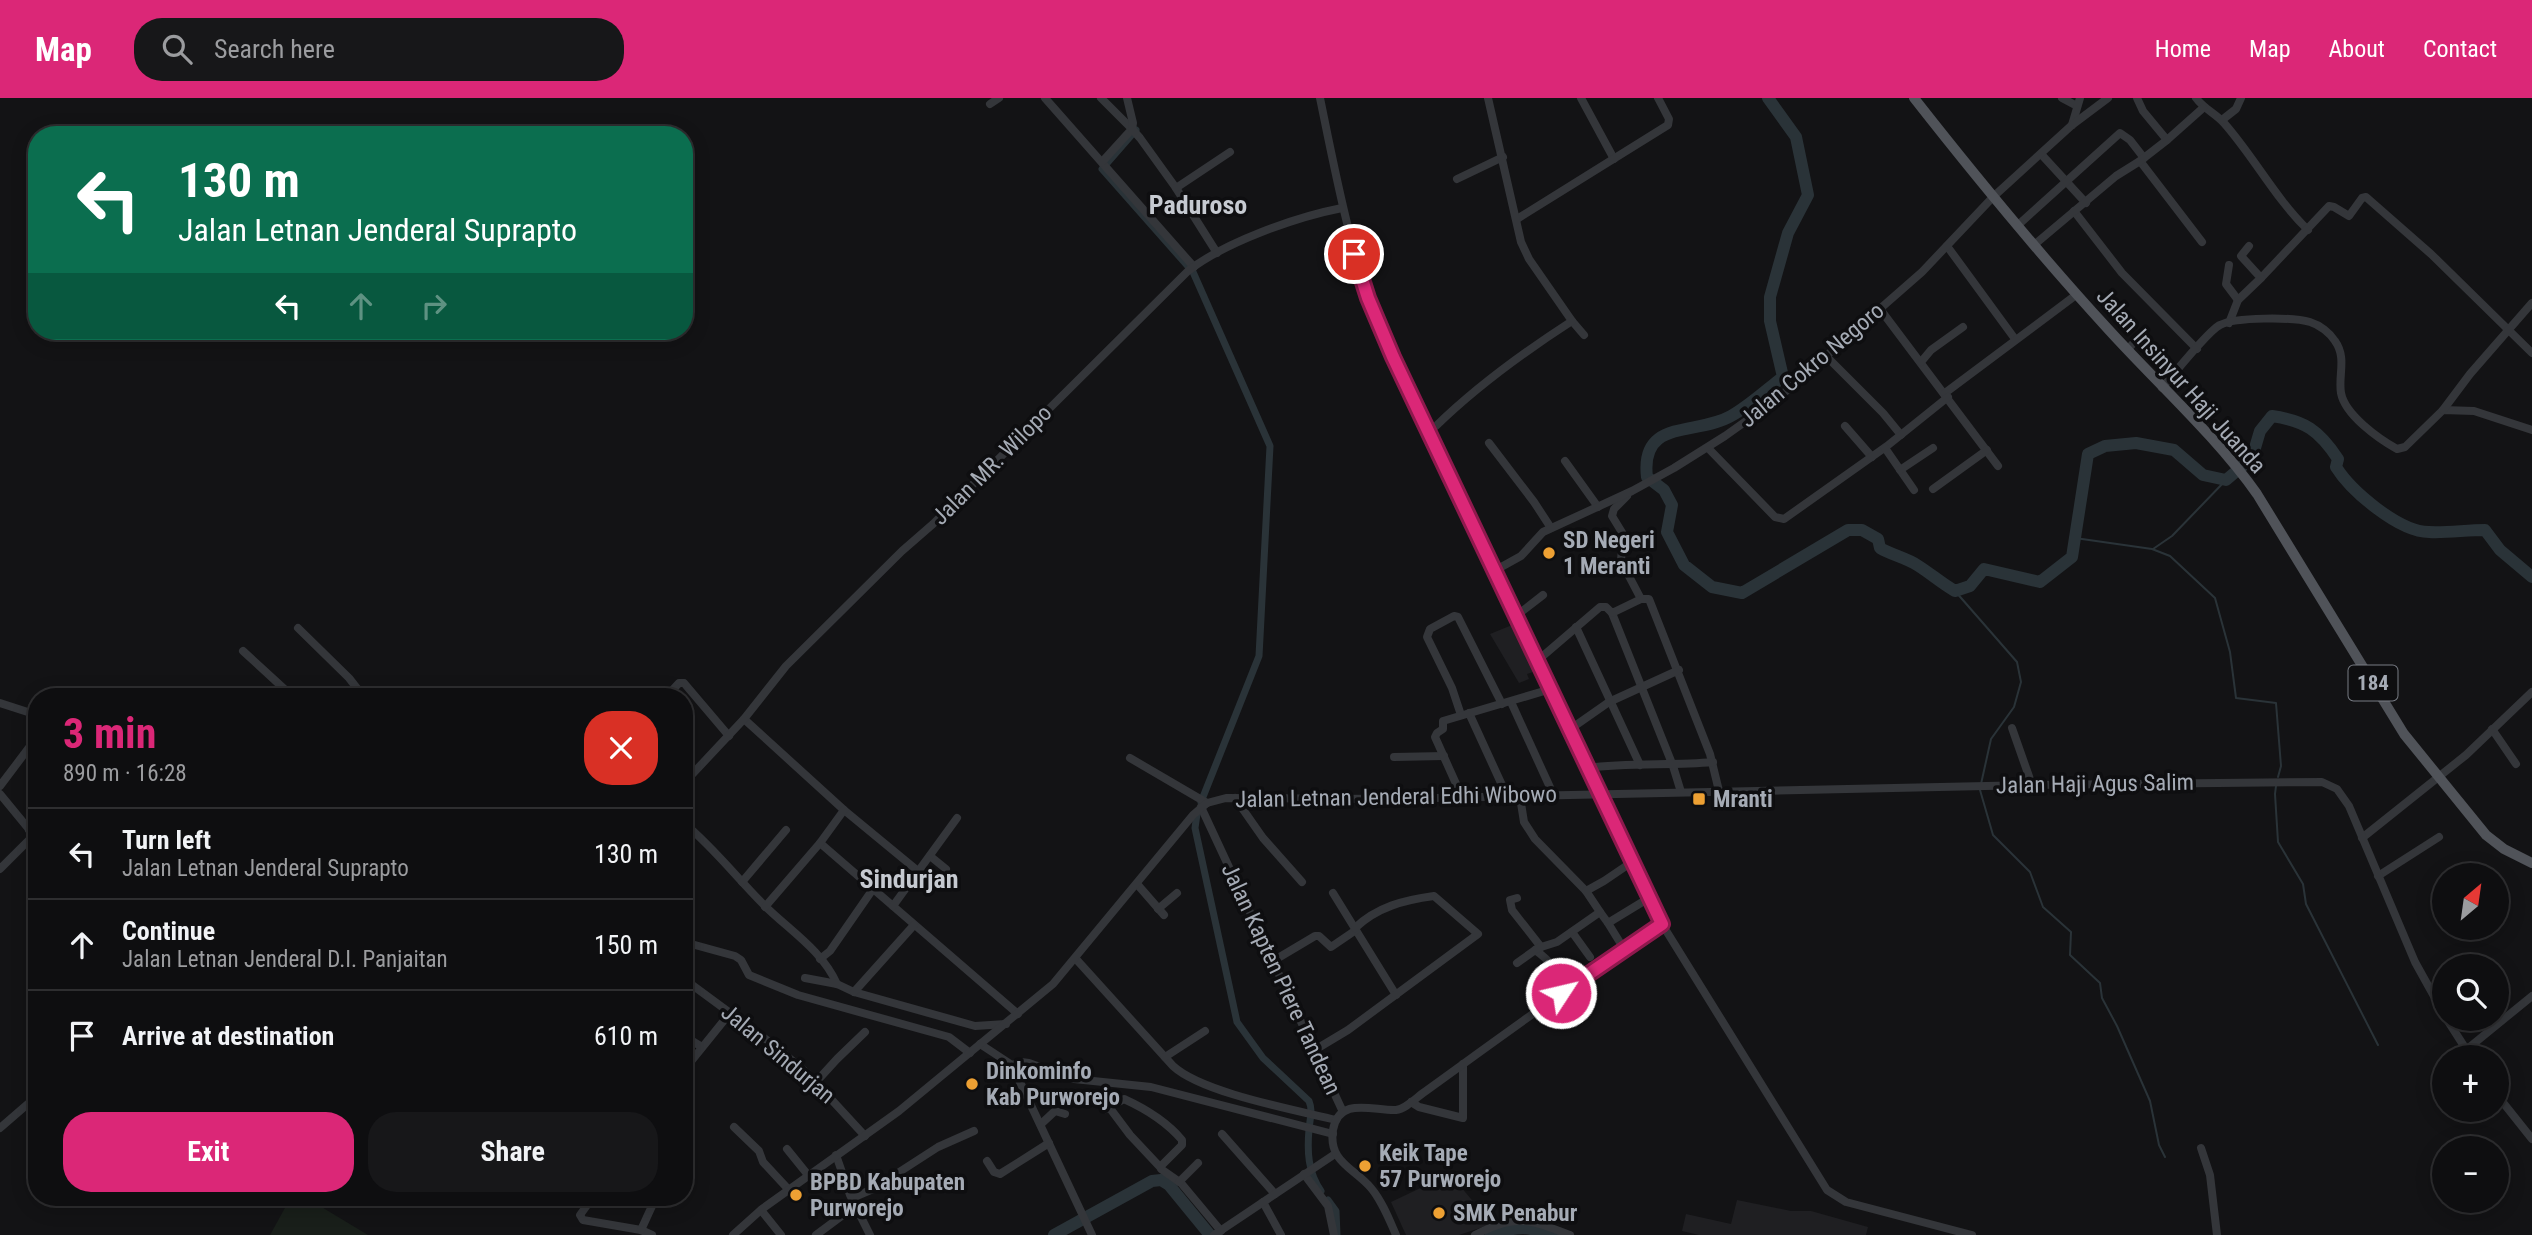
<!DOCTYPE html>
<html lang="en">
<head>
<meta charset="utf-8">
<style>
	body { margin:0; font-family:"Roboto Condensed",sans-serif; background:#171719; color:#f1f3f6; height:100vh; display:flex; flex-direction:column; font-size:26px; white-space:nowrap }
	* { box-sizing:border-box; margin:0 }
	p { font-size:23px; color:#9b9c9f }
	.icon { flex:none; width:38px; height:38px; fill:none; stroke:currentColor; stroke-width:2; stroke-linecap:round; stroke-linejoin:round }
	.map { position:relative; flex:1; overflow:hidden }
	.panel { position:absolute; left:28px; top:590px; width:665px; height:518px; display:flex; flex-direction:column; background:#0e0e10; border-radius:28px; box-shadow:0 4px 18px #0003,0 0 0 2px #2e2e30 }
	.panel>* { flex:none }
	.hud { position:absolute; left:28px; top:28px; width:665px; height:214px; border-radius:28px; box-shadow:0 4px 18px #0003,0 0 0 2px #2e2e30; background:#0b6e4f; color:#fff; overflow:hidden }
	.needle { width:46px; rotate:29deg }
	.fabs { position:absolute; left:2432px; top:765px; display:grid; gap:14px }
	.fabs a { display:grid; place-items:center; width:77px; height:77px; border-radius:50%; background:#0e0e10; box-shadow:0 4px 18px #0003,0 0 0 2px #2e2e30; font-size:35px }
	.pin { position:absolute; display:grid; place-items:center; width:60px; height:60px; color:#fff; margin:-30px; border:4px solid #fff; border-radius:50%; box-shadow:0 2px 7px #0007 }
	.me { position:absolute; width:77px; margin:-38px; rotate:55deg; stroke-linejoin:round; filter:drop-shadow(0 0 5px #0008) }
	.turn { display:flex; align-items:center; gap:24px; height:147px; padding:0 35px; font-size:32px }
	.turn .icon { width:91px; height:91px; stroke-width:2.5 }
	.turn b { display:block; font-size:49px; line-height:60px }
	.lanes { display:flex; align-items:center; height:66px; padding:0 35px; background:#0003; justify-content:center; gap:35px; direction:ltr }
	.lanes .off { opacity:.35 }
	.round { display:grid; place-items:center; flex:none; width:74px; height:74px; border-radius:28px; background:#171719 }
	.head { display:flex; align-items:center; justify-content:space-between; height:119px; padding:0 35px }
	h1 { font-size:42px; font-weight:700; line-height:52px; color:#db2777 }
	.action { display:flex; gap:14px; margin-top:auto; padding:14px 35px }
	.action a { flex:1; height:80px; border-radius:28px; background:#db2777; color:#fff; font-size:28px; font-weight:700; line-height:80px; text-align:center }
	.action a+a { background:#171719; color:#f1f3f6 }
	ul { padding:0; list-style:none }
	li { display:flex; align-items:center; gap:21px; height:91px; padding:0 35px; border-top:2px solid #2e2e30 }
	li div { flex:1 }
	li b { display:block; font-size:26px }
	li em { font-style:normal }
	header { display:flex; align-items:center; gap:42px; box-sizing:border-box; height:98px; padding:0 35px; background:#db2777; color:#fff }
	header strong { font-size:33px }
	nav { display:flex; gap:38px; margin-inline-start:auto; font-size:24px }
	.search { width:490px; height:63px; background:#171719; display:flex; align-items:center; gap:18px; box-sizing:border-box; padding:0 24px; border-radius:28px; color:#9b9c9f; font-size:26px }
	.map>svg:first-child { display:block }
</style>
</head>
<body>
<header>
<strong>Map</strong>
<div class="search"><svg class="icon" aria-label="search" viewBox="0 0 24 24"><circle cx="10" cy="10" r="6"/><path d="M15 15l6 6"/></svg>Search here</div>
<nav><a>Home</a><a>Map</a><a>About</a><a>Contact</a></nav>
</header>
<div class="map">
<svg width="2532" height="1137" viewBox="0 0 2532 1137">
	<rect width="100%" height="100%" fill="#131315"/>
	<g fill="#1f1f22">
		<polygon points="1517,525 1536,573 1527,576 1529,581 1519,585 1490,536"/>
		<polygon points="1450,1076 1492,1126 1459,1137 1406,1137 1391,1104"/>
		<polygon points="1737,1102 1791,1113 1811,1113 1868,1129 1866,1137 1699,1137 1682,1133 1686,1116 1731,1126"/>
	</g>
	<polygon fill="#191f1a" points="291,1099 305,1099 368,1137 270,1137"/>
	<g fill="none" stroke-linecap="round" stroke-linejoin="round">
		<g stroke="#2a3338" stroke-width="2">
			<polyline points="2075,440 2152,451 2170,458 2215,500 2230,554 2236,600 2276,605 2281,668 2278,679"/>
			<polyline points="2153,451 2172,438 2226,382"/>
			<polyline points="1955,493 2017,564 2021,584 2014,609 1991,641 1981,686"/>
			<polyline points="2276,688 2275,696 2278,744 2303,786 2306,806 2378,947"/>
			<polyline points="1980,692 1993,737 2030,774 2043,809 2071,834 2070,857 2100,885 2102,900 2117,928 2150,1003 2159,1047 2165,1059"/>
		</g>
		<g stroke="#2a3338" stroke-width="7">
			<polyline points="1136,32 1102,71 1193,174 1270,348 1259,558 1201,704"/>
			<path d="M1197 716 1195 730 1237 924 1263 960 1309 1003C1313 1013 1310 1020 1309 1031 1307 1054 1308 1074 1321 1093"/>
			<polyline points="1328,1102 1336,1113 1337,1137"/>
		</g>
		<g stroke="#2a3338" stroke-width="12">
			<path d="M1768 0 1796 39 1808 97 1788 135 1770 199V223L1783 279C1766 292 1749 308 1731 318 1696 338 1640 320 1647 379L1664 392 1672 407 1667 434 1684 467 1712 489 1742 495 1848 432H1862L1878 441 1880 450C1892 457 1906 460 1917 467 1930 475 1941 485 1955 493L1970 488 1984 471 2040 484 2072 459 2088 356 2105 348 2136 345 2174 352 2203 377 2226 382 2252 360 2260 333 2272 318C2305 323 2319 332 2338 361L2336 369C2351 393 2399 434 2429 434 2447 435 2466 432 2485 432L2500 452 2532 479"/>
			<polyline points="1054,1137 1152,1083 1161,1082 1169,1087 1210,1137"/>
			<path d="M1491 1137C1518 1127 1529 1129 1556 1137"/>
		</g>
		<g stroke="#34363a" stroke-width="8">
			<polyline points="1045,0 1194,169"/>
			<polyline points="1101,0 1132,31 1102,64"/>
			<polyline points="1127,0 1133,25 1132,31 1140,40 1176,90 1217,155"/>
			<path d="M1320 0C1337 83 1351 159 1383 238L1587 670 1607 708 1649 800 1662 826 1827 1092 1846 1104 1972 1137"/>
			<polyline points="1581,0 1614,61"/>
			<polyline points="2062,0 2077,8"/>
			<polyline points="2137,0 2143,13 2167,42"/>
			<path d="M2196 0C2204 11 2215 15 2224 25 2254 59 2275 100 2308 132"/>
			<polyline points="990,6 999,0"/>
			<polyline points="2222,22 2236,11 2241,0"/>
			<polyline points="2072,27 2080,0"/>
			<polyline points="2041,56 2086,105"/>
			<polyline points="2140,63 2202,144"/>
			<polyline points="1457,81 1503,59"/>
			<polyline points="1176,90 1230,54"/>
			<polyline points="2074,113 2122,175 2197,251"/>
			<polyline points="1517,121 1668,27 1669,21 1658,0"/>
			<polyline points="2017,128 2120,35 2130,42 2144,60"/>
			<polyline points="2034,147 2116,78 2140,63 2167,42 2203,10"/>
			<polyline points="1947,148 2015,241"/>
			<polyline points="2229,167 2226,186 2238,202"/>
			<polyline points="2261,180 2329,108 2334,109 2349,118 2362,100 2366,99 2431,156 2532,255"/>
			<polyline points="1880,211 1998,368"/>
			<polyline points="1572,223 1584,237"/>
			<polyline points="2229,225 2238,202 2261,180 2241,158 2249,148"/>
			<polyline points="2127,252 2143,235"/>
			<polyline points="1826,258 1883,315 1901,337"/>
			<polyline points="1921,264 1931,252 1963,229"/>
			<path d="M2162 290C2172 278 2209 232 2220 227 2235 219 2293 219 2310 224 2320 227 2330 235 2335 243 2347 260 2338 277 2341 295 2345 317 2379 341 2397 351L2405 349 2443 312 2474 313 2532 332"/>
			<polyline points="1945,295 2076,197"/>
			<polyline points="2443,312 2470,276 2532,205"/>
			<path d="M1436 328C1477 288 1524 254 1572 223L1529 161 1521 144 1488 0"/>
			<polyline points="1845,328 1872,359"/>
			<polyline points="1489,345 1534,404 1551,430"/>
			<polyline points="1708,350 1775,419 1784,421 1887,348 1948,299"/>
			<polyline points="1885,350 1914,392"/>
			<polyline points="1565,363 1598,409"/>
			<polyline points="1900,372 1933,350"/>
			<polyline points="1933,391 1987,352"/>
			<polyline points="1627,398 1614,411 1612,418 1623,436 1621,463 1641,501"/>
			<polyline points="1494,473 1521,458 1543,434 1632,393 1674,370 1725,338 1777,301 1922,174 1993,99 2072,27 2108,0"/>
			<polyline points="1612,515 1673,668 1681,694"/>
			<polyline points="1516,518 1543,497"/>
			<polyline points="1576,529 1640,667"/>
			<polyline points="298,530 349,580 363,598"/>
			<polyline points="243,553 292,598"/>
			<polyline points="1537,563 1600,509 1606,509 1612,515 1641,501 1649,501 1710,656 1719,693"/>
			<polyline points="667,598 679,585 684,585 729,638"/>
			<polyline points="1511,604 1554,698"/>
			<polyline points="0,605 37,617"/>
			<polyline points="1469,615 1507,698"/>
			<polyline points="1461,617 1452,590 1427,539 1430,531 1454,518 1458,519 1502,606"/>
			<polyline points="744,621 844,712 918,773"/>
			<polyline points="2012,630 2032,687"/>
			<polyline points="2492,631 2516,666"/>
			<polyline points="1569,632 1609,604 1679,572"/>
			<polyline points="1394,659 1444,658"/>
			<polyline points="1130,660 1207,705"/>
			<path d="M1587 670C1629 664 1671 668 1713 664"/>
			<path d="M684 685 744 621 786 568 902 453 933 426 1188 173C1225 144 1296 119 1342 110"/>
			<polyline points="0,688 37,639"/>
			<polyline points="0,696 37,741"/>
			<polyline points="1462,699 1435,639 1437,635 1443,631 1443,623 1551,591"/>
			<polyline points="1520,699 1524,724 1535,741 1586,793"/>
			<polyline points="1235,700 1263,740 1302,784"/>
			<polyline points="1201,709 1343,1014"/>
			<path d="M684 725C714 750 737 780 764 807 789 832 822 852 837 886"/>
			<polyline points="29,732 37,725"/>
			<polyline points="2362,740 2466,657 2532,594"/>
			<polyline points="820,745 1018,916"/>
			<polyline points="930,758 946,771"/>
			<polyline points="0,771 34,737"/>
			<polyline points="2378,778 2439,739"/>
			<polyline points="742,784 786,732"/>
			<polyline points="1137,786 1164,817"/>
			<polyline points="1333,795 1396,897"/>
			<polyline points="1517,800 1510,802 1512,812 1541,849"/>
			<polyline points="893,808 957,720"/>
			<polyline points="765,809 820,745 844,712"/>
			<polyline points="1158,811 1177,795"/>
			<polyline points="1600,814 1608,825 1649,800"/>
			<polyline points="1608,825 1624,851"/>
			<polyline points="1572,834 1590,859"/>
			<polyline points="684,844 735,858 741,862 749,877 798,897 949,939 970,955"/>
			<path d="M1535 852C1548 861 1565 878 1561 895"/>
			<polyline points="820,861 830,853 873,791"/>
			<path d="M1076 861 1173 968C1202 995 1296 1012 1336 1022"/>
			<polyline points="1273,863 1315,838 1319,838 1331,849 1356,832"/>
			<polyline points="1517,865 1538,850 1557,844 1600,814 1586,793 1604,783 1632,764"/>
			<polyline points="805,880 837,886 854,894 975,928 1006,926"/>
			<polyline points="684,881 775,948 807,975 865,1038"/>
			<polyline points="854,894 914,827"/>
			<polyline points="2446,920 2471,959"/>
			<polyline points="684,938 702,949"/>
			<polyline points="980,946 1012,967 1092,1137"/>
			<polyline points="2466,952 2532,898"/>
			<path d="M1313 953 1348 932 1478 836 1434 798C1404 802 1377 809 1355 830"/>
			<polyline points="1165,959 1205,933"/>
			<polyline points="1012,967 1021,964 1029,965 1074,981 1151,989 1333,1036"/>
			<polyline points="684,972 730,915"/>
			<polyline points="816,984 837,961 865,934"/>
			<polyline points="2497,997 2532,1041"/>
			<polyline points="1411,1004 1419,1009 1463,1020 1463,966"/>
			<polyline points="1109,1009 1130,1037 1160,1069"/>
			<path d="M1106 1011 1124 1001C1146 1011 1166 1023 1182 1042V1047L1161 1068V1071L1181 1085 1221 1133"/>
			<polyline points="1041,1026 1055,1013 1065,1016"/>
			<polyline points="734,1029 759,1053 763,1064 789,1092"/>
			<polyline points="0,1030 37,998"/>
			<polyline points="1222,1036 1275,1096"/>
			<polyline points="2201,1050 2210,1077 2217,1137"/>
			<polyline points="787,1051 808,1077"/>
			<polyline points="836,1057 850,1097 870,1137"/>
			<polyline points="987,1063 994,1074 1000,1076 1049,1045"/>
			<polyline points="1304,1076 1328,1108 1334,1137"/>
			<polyline points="1179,1084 1198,1065"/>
			<polyline points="593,1099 580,1117 583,1122 641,1132 652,1137"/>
			<polyline points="852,1100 873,1091 938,1049 974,1033"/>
			<polyline points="1263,1104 1281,1137"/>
			<polyline points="761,1112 781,1137"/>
			<polyline points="641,1132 652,1108 647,1099"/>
			<polyline points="733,1137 762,1111 899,1013 1053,886 1193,717 1207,705 1226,700 1389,701 2032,687 2322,684 2337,691 2349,708 2415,864 2445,918"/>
			<polyline points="816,1137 855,1108"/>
			<polyline points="1214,1137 1335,1056"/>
			<path d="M1396 1137C1389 1121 1382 1103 1371 1090 1354 1070 1328 1064 1333 1032 1339 998 1373 1013 1396 1012 1405 1011 1415 1001 1423 995 1502 938 1581 880 1662 826"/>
			<path d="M1475 1137C1517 1115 1528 1121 1570 1137"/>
		</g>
		<path stroke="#505359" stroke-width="10" d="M1914 0C1976 79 2040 157 2108 231 2157 285 2216 338 2257 396L2404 636 2486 737 2504 751 2532 765"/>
	</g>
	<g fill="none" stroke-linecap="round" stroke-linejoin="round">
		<g stroke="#8e194d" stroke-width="18">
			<polyline id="route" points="1354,156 1368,200 1393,259 1662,826 1561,895"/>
		</g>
		<use href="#route" stroke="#db2777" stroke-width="12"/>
	</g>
	<g fill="#eda033" stroke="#0e0e10" stroke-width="2.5">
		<circle cx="1549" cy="455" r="7"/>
		<rect x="1692" y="694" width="14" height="14" rx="3.5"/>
		<circle cx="972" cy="986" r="7"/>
		<circle cx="1365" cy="1068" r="7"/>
		<circle cx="796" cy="1097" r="7"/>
		<circle cx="1439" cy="1115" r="7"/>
	</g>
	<g text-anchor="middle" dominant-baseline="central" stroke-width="7" stroke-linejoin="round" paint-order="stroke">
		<rect fill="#0e0e10" stroke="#787c84" stroke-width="2" x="2348.5" y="567.5" width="49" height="35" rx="5"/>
		<g font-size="21" font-weight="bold" fill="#a5abb5">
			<text x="2373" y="585">184</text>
		</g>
		<g font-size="23" fill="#a5abb5" stroke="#0e0e10">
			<text transform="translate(1812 267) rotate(-40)">Jalan Cokro Negoro</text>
			<text transform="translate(2181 283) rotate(48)">Jalan Insinyur Haji Juanda</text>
			<text transform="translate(992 367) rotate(-45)">Jalan MR. Wilopo</text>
			<text transform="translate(2095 686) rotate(-1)">Jalan Haji Agus Salim</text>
			<text transform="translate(1396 699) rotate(-1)">Jalan Letnan Jenderal Edhi Wibowo</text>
			<text transform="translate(1281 881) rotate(65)">Jalan Kapten Piere Tandean</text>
			<text transform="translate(778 956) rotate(40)">Jalan Sindurjan</text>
		</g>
		<g font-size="23" font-weight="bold" fill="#a5abb5" stroke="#0e0e10" text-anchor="start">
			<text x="1563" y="442">SD Negeri<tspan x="1563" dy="26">1 Meranti</tspan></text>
			<text x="1713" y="701">Mranti</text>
			<text x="986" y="973">Dinkominfo<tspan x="986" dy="26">Kab Purworejo</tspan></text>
			<text x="1379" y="1055">Keik Tape<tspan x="1379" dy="26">57 Purworejo</tspan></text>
			<text x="810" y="1084">BPBD Kabupaten<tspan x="810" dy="26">Purworejo</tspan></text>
			<text x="1453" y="1115">SMK Penabur</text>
		</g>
		<g font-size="26" font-weight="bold" fill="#c6cad1" stroke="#0e0e10">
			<text x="1198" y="107">Paduroso</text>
			<text x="909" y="781">Sindurjan</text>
		</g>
	</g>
</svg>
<div class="fabs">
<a><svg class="needle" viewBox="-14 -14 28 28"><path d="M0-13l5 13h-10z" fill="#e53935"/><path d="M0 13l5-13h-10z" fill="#9b9c9f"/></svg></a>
<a><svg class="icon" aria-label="search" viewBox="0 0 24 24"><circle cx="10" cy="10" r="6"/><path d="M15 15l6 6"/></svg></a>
<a>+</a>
<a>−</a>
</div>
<div class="pin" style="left:1354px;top:156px;background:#d93025"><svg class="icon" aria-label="arrive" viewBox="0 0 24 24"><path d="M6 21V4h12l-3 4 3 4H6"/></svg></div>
<svg class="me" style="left:1561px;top:895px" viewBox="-20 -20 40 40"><circle r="17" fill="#db2777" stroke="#fff" stroke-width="3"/><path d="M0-11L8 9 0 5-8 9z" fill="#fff"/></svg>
<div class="hud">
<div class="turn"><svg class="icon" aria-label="left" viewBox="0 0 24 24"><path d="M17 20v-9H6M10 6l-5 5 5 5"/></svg><div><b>130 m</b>Jalan Letnan Jenderal Suprapto</div></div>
<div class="lanes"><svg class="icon" aria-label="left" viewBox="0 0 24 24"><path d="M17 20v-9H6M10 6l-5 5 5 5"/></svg><svg class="icon off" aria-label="ahead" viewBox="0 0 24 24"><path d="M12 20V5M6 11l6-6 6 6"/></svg><svg class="icon off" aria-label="right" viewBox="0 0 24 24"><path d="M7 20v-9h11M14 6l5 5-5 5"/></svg></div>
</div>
<section class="panel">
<div class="head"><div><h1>3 min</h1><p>890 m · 16:28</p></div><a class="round" style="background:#d93025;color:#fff"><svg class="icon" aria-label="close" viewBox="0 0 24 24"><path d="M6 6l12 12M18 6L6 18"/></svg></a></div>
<ul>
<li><svg class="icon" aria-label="left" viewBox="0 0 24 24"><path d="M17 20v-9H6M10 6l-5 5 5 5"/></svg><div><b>Turn left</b><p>Jalan Letnan Jenderal Suprapto</p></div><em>130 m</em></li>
<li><svg class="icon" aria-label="ahead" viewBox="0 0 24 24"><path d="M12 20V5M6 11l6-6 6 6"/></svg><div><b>Continue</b><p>Jalan Letnan Jenderal D.I. Panjaitan</p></div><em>150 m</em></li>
<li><svg class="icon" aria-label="arrive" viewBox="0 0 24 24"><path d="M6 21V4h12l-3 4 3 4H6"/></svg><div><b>Arrive at destination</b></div><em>610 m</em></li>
</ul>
<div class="action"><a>Exit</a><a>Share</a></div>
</section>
</div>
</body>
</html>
